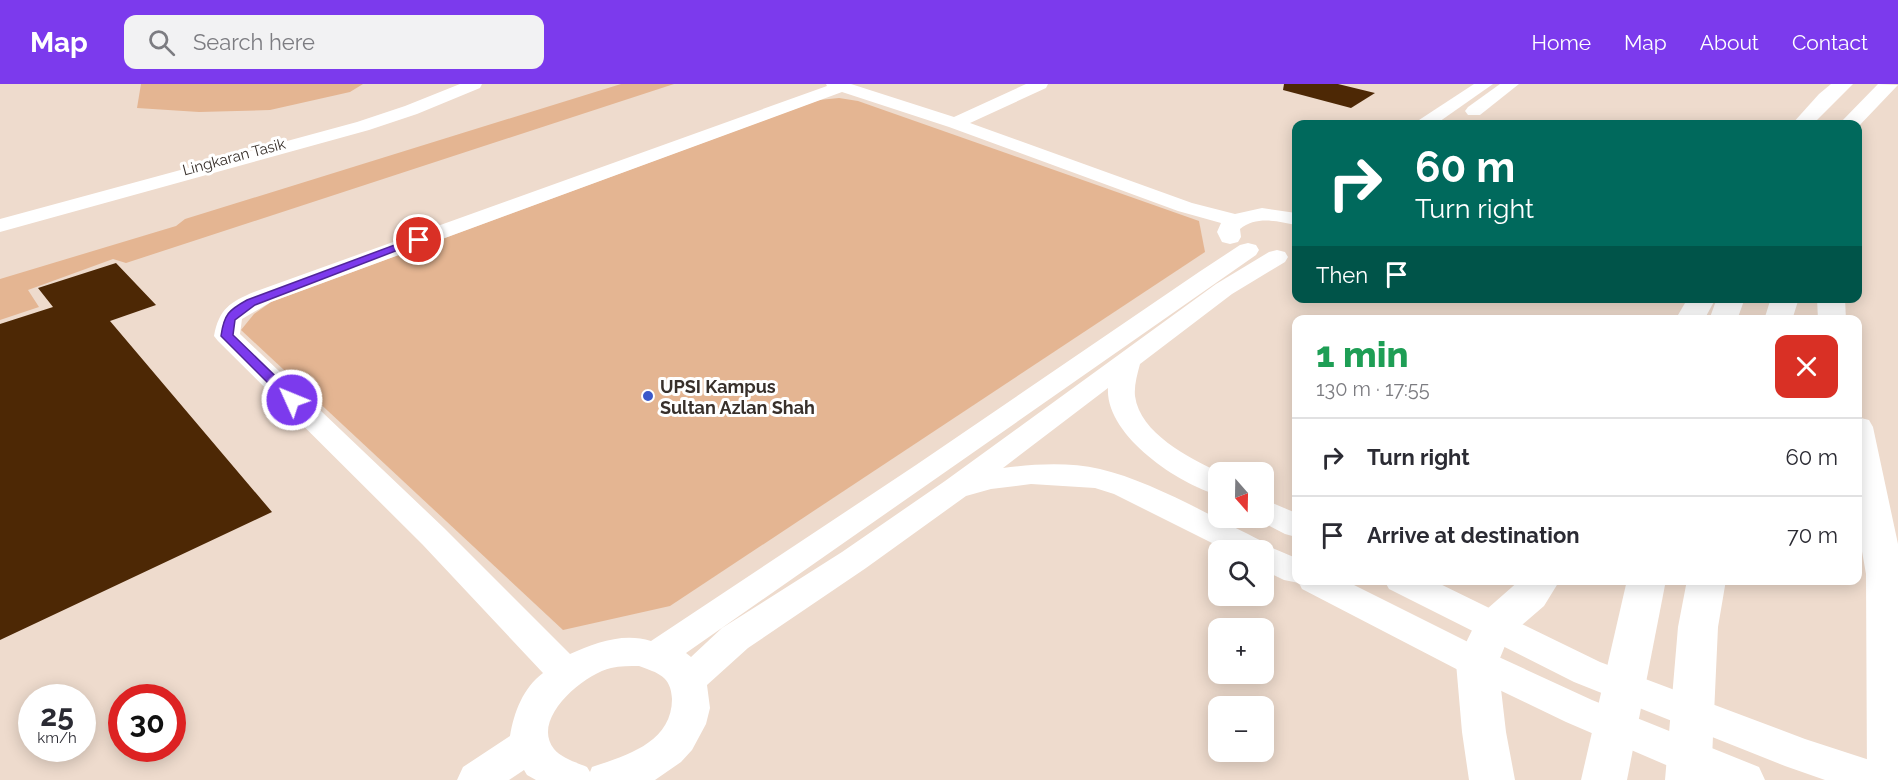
<!DOCTYPE html>
<html lang="en">
<head>
<meta charset="utf-8">
<style>
	body { margin:0; font-family:Raleway,sans-serif; background:#f2f2f3; color:#2b2b33; height:100vh; display:flex; flex-direction:column; font-size:22px; white-space:nowrap }
	* { box-sizing:border-box; margin:0 }
	p { font-size:20px; color:#7c7c81 }
	.icon { flex:none; width:33px; height:33px; fill:none; stroke:currentColor; stroke-width:2; stroke-linecap:round; stroke-linejoin:round }
	.map { position:relative; flex:1; overflow:hidden }
	.side { position:absolute; left:1292px; top:231px; width:570px; height:270px; display:flex; flex-direction:column; background:#fff; border-radius:12px; box-shadow:0 3px 15px #0003 }
	.side>* { flex:none }
	.hud { position:absolute; left:1292px; top:36px; width:570px; height:183px; border-radius:12px; box-shadow:0 3px 15px #0003; background:#00695c; color:#fff; overflow:hidden }
	.needle { width:39px; rotate:160deg }
	.buttons { position:absolute; left:1208px; top:378px; display:grid; gap:12px }
	.buttons a { display:grid; place-items:center; width:66px; height:66px; border-radius:12px; background:#fff; box-shadow:0 3px 15px #0003; font-size:30px }
	.speed { position:absolute; left:18px; top:600px; display:flex; gap:12px; font-size:30px; font-weight:700; text-align:center }
	.speed>* { display:grid; place-content:center; width:78px; height:78px; border-radius:50%; background:#fff; box-shadow:0 3px 15px #0003; line-height:1 }
	.speed small { font-size:15px; font-weight:400 }
	.speed .limit { border:9px solid #d22; background:#fff; color:#111 }
	.pin { position:absolute; display:grid; place-items:center; width:51px; height:51px; color:#fff; margin:-26px; border:3px solid #fff; border-radius:50%; box-shadow:0 2px 6px #0007 }
	.me { position:absolute; width:66px; margin:-33px; rotate:314deg; stroke-linejoin:round; filter:drop-shadow(0 0 4px #0008) }
	.turn { display:flex; align-items:center; gap:21px; height:126px; padding:0 24px; font-size:27px }
	.turn .icon { width:78px; height:78px; stroke-width:2.5 }
	.turn b { display:block; font-size:42px; line-height:51px }
	.then { display:flex; align-items:center; height:57px; padding:0 24px; background:#0003; gap:12px; font-size:22px }
	.round { display:grid; place-items:center; flex:none; width:63px; height:63px; border-radius:12px; background:#f2f2f3 }
	.headline { display:flex; align-items:center; justify-content:space-between; height:102px; padding:0 24px }
	h1 { font-size:36px; font-weight:800; line-height:45px; color:#1e9e55 }
	ul { padding:0; list-style:none }
	li { display:flex; align-items:center; gap:18px; height:78px; padding:0 24px; border-top:2px solid #e1e1e2 }
	li div { flex:1 }
	li b { display:block; font-size:22px }
	li em { font-style:normal }
	header { display:flex; align-items:center; gap:36px; box-sizing:border-box; height:84px; padding:0 30px; background:#7c3aed; color:#fff }
	header strong { font-size:28px }
	nav { display:flex; gap:33px; margin-inline-start:auto; font-size:21px }
	.search { width:420px; height:54px; background:#f2f2f3; display:flex; align-items:center; gap:15px; box-sizing:border-box; padding:0 21px; border-radius:12px; color:#7c7c81; font-size:22px }
	.map>svg:first-child { display:block }
</style>
</head>
<body>
<header>
<strong>Map</strong>
<div class="search"><svg class="icon" aria-label="search" viewBox="0 0 24 24"><circle cx="10" cy="10" r="6"/><path d="M15 15l6 6"/></svg>Search here</div>
<nav><a>Home</a><a>Map</a><a>About</a><a>Contact</a></nav>
</header>
<div class="map">
<svg width="1898" height="696" viewBox="0 0 1898 696">
	<rect width="100%" height="100%" fill="#eedbcd"/>
	<g fill="#e4b592">
		<polygon points="141,0 363,0 350,8 270,26 199,28 137,24"/>
		<polygon points="621,0 674,0 126,179 113,175 28,206 39,223 0,236 0,195 176,142 185,135"/>
		<polygon points="839,14 858,17 1199,137 1205,168 670,522 563,546 241,246 254,230 271,218 819,16"/>
	</g>
	<g fill="#4d2805">
		<polygon points="1284,0 1338,0 1375,9 1351,24 1283,6"/>
		<polygon points="116,179 156,221 110,237 272,428 0,556 0,240 53,223 38,204"/>
	</g>
	<g fill="none" stroke-linecap="round" stroke-linejoin="round">
		<g fill="#fff" fill-rule="evenodd">
			<polygon points="460,0 482,0 480,4 417,30 369,46 0,148 0,135 357,38 405,22"/>
			<path d="M826 0H851L954 33 1026 0H1048L1046 4 970 39 1192 119 1235 130 1262 124 1296 129V141C1277 137 1256 132 1240 145L1241 153 1238 158 1230 160 1222 158 1217 148 1221 139 1178 127 949 43 842 8 271 218 242 235 240 250 444 444 570 570C595 559 623 548 651 557L916 381 1199 188 1240 161 1248 159 1256 161 1259 166 1256 171 686 569 691 573 722 544 842 468 945 397 1216 200 1269 168 1277 166 1285 168 1288 173 1285 178 1232 210 1140 280C1137 291 1134 302 1135 312 1140 350 1189 373 1218 388V411C1178 400 1105 351 1108 304L1003 384C1034 380 1069 378 1100 385 1152 397 1214 434 1264 458L1265 461 1296 474V496H1344L1490 569 1592 616 1759 683 1765 696H1701L1566 638 1464 589 1302 505 1299 499 1284 496 1263 486V466H1226L1114 410 1095 404 1031 400 991 405 966 412 866 484 748 564 707 601 710 624 706 640 692 666 681 678 655 696H536L527 691 524 686 509 696H457L463 683 510 652C514 628 523 604 543 589L422 460 218 257 214 252C219 225 230 218 254 208L827 2ZM639 582C658 589 671 592 672 615 672 659 625 672 592 683L590 688 587 683C578 679 561 674 554 665 530 635 584 590 611 584 620 582 630 582 639 582Z"/>
			<polygon points="1474,0 1493,0 1436,40 1416,40 1419,36"/>
			<polygon points="1500,0 1519,0 1480,31 1468,31 1465,27 1468,23"/>
			<polygon points="1263,415 1296,429 1296,453 1285,450 1254,434 1263,434"/>
			<polygon points="1384,496 1432,496 1600,578 1805,655 1891,683 1897,696 1825,696 1785,682 1574,598 1389,505"/>
		</g>
		<g fill="#fff" fill-rule="evenodd">
			<polygon points="1831,0 1853,0 1813,40 1792,40 1819,10"/>
			<polygon points="1878,0 1898,1 1857,44 1857,40 1839,40"/>
			<polygon points="1688,214 1716,214 1704,236 1675,236"/>
			<polygon points="1717,214 1745,214 1737,236 1709,236"/>
			<polygon points="1771,214 1799,214 1792,236 1764,236"/>
			<polygon points="1817,214 1845,214 1846,236 1818,236"/>
			<polygon points="1857,333 1869,336 1873,343 1898,460 1898,696 1867,696 1866,490 1857,439"/>
			<polygon points="1520,496 1560,496 1544,522 1509,552 1498,579 1506,648 1515,696 1469,696 1462,648 1456,579 1479,532"/>
			<polygon points="1627,496 1666,496 1627,696 1581,696"/>
			<polygon points="1687,496 1726,496 1718,543 1711,696 1665,696 1678,543"/>
		</g>
	</g>
	<path fill="#7c3aed" stroke="#51269a" stroke-width="1.5" d="M416 153 424 156 255 221 235 236 233 251 297 313 299 316 297 319H288L221 252C224 230 229 226 247 216Z"/>
	<circle fill="#3b58ca" stroke="#fff" stroke-width="2" cx="648" cy="312" r="6"/>
	<g text-anchor="middle" dominant-baseline="central" stroke-width="6" stroke-linejoin="round" paint-order="stroke">
		<g font-size="15" fill="#38302b" stroke="#fff">
			<text transform="translate(234 73) rotate(-15)">Lingkaran Tasik</text>
		</g>
		<g font-size="18" font-weight="bold" fill="#38302b" stroke="#fff" text-anchor="start">
			<text x="660" y="302">UPSI Kampus<tspan x="660" dy="21">Sultan Azlan Shah</tspan></text>
		</g>
	</g>
</svg>
<div class="buttons">
<a><svg class="needle" viewBox="-14 -14 28 28"><path d="M0-13l5 13h-10z" fill="#e53935"/><path d="M0 13l5-13h-10z" fill="#7c7c81"/></svg></a>
<a><svg class="icon" aria-label="search" viewBox="0 0 24 24"><circle cx="10" cy="10" r="6"/><path d="M15 15l6 6"/></svg></a>
<a>+</a>
<a>−</a>
</div>
<div class="speed"><div>25<small>km/h</small></div><div class="limit">30</div></div>
<div class="pin" style="left:419px;top:156px;background:#d93025"><svg class="icon" aria-label="arrive" viewBox="0 0 24 24"><path d="M6 21V4h12l-3 4 3 4H6"/></svg></div>
<svg class="me" style="left:292px;top:316px" viewBox="-20 -20 40 40"><circle r="17" fill="#7c3aed" stroke="#fff" stroke-width="3"/><path d="M0-11L8 9 0 5-8 9z" fill="#fff"/></svg>
<div class="hud">
<div class="turn"><svg class="icon" aria-label="right" viewBox="0 0 24 24"><path d="M7 20v-9h11M14 6l5 5-5 5"/></svg><div><b>60 m</b>Turn right</div></div>
<div class="then">Then<svg class="icon" aria-label="arrive" viewBox="0 0 24 24"><path d="M6 21V4h12l-3 4 3 4H6"/></svg></div>
</div>
<section class="side">
<div class="headline"><div><h1>1 min</h1><p>130 m · 17:55</p></div><a class="round" style="background:#d93025;color:#fff"><svg class="icon" aria-label="close" viewBox="0 0 24 24"><path d="M6 6l12 12M18 6L6 18"/></svg></a></div>
<ul>
<li><svg class="icon" aria-label="right" viewBox="0 0 24 24"><path d="M7 20v-9h11M14 6l5 5-5 5"/></svg><div><b>Turn right</b></div><em>60 m</em></li>
<li><svg class="icon" aria-label="arrive" viewBox="0 0 24 24"><path d="M6 21V4h12l-3 4 3 4H6"/></svg><div><b>Arrive at destination</b></div><em>70 m</em></li>
</ul>
</section>
</div>
</body>
</html>
